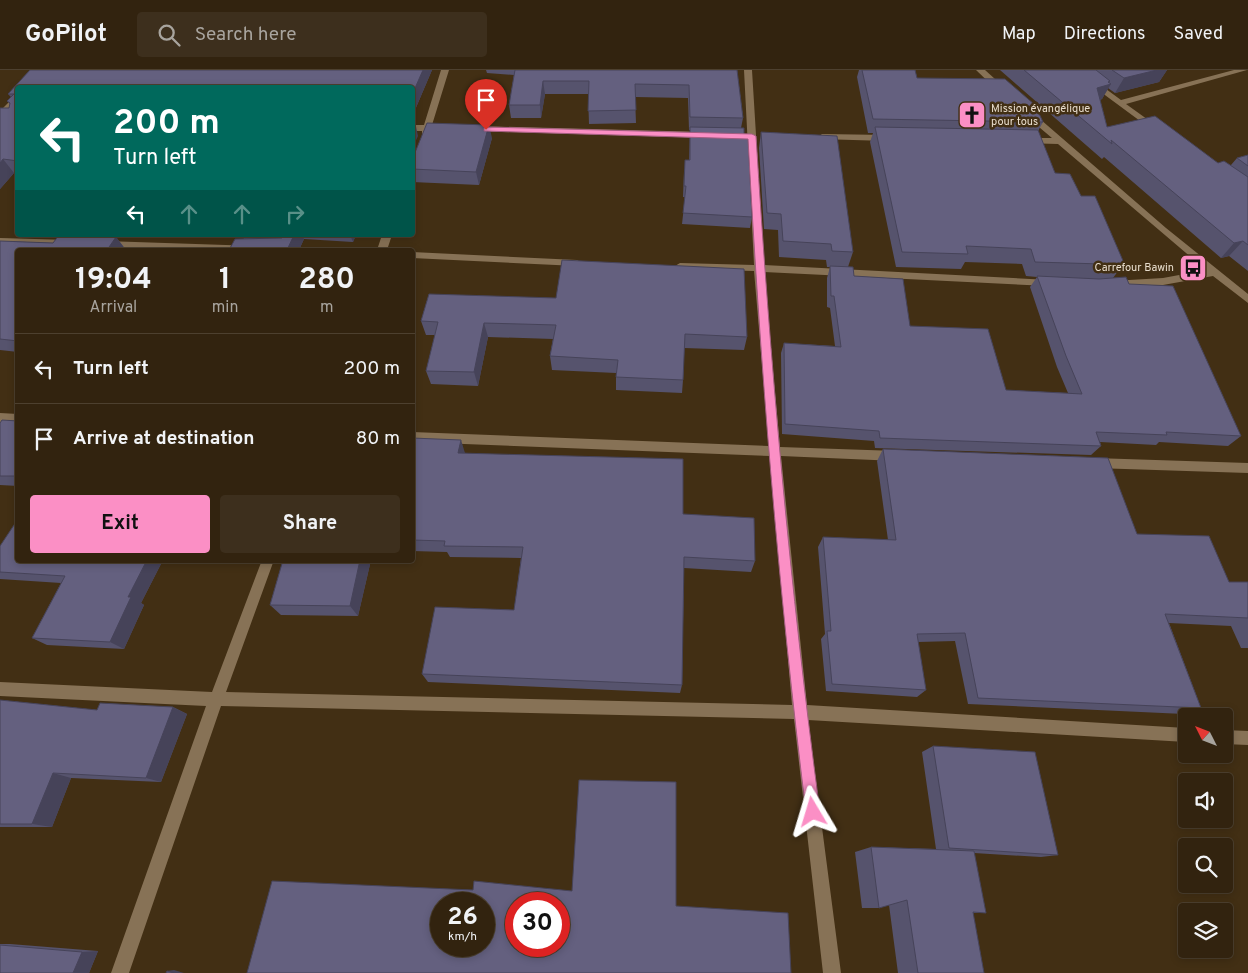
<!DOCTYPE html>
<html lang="en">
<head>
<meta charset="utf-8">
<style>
	body { margin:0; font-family:Overpass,sans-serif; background:#3d2f1d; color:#f1f3f6; height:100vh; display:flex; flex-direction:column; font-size:19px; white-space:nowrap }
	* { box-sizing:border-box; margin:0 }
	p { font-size:16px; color:#a8a49e }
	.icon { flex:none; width:28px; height:28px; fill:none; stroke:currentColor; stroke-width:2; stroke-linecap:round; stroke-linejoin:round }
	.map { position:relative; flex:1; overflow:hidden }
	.panel { position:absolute; left:15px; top:178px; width:400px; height:315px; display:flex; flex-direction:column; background:#32230f; border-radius:5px; box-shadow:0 2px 8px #0003,0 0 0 1px #4d402f }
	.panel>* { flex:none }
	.guide { position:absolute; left:15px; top:15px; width:400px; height:152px; border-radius:5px; box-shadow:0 2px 8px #0003,0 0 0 1px #4d402f; background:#00695c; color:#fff; overflow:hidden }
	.needle { width:32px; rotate:312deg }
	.tools { position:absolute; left:1178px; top:638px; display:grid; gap:10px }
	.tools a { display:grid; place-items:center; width:55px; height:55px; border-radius:5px; background:#32230f; box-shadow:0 2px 8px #0003,0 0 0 1px #4d402f; font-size:25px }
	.speed { position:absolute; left:430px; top:822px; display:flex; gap:10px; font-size:25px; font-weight:700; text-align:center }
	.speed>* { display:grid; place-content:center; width:65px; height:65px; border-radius:50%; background:#32230f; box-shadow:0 2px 8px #0003,0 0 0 1px #4d402f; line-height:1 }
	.speed small { font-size:12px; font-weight:400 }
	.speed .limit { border:8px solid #d22; background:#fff; color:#111 }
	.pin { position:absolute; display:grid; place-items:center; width:42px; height:42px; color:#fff; margin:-51px -21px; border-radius:50% 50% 50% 0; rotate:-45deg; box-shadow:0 0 5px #0007 }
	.pin .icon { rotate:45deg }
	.me { position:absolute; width:55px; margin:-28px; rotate:353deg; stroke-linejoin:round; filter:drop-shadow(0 0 4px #0008) }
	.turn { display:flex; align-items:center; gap:18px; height:105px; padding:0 15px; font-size:22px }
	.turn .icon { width:65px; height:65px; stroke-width:2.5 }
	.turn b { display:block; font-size:35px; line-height:42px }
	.lanes { display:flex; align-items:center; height:48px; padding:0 15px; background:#0003; justify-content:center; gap:25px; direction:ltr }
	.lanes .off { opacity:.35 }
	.eta { display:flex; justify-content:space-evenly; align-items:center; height:85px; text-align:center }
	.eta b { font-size:30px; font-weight:700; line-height:35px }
	.action { display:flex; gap:10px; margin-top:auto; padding:10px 15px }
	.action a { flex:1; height:58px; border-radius:5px; background:#fb8fc5; color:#111; font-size:20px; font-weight:700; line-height:58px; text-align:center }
	.action a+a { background:#3d2f1d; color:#f1f3f6 }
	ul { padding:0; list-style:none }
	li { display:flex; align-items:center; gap:15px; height:70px; padding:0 15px; border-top:1px solid #4d402f }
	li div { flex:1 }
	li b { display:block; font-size:19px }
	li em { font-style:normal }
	header { display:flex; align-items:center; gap:30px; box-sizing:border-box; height:70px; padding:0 25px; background:#32230f; border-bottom:1px solid #4d402f }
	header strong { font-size:24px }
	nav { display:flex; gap:28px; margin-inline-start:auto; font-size:18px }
	.search { width:350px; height:45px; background:#3d2f1d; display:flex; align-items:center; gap:12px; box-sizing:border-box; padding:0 18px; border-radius:5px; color:#a8a49e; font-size:19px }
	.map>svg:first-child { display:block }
</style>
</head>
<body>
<header>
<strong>GoPilot</strong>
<div class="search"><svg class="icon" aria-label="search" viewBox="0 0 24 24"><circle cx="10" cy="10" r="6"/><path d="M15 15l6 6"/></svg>Search here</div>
<nav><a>Map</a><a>Directions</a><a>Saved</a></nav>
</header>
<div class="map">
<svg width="1248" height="903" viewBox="0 0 1248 903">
	<rect width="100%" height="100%" fill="#422f14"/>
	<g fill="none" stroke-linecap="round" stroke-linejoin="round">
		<g fill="#877256" fill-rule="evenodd">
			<polygon points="441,0 449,0 432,55 440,55 444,58 440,61 431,61 428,67 422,67 422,61 412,61 412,55 424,55"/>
			<polygon points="744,0 752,0 764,195 1049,210 1054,213 1049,216 764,202 780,377 897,381 901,383 903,386 901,389 897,391 781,386 807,635 1186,658 1186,672 808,650 841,903 823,903 794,649 221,636 129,903 111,903 206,636 0,626 0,612 212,622 262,490 274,490 226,622 792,635 770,386 412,372 412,362 769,376 754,201 680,199 675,196 680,193 754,195"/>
			<polygon points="976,0 985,0 1005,18 1005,22 999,22"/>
			<polygon points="1071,0 1080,0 1121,30 1234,0 1247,0 1126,34 1158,57 1159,59 1155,62"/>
			<polygon points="15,26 18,26 18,33 0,48 0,41"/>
			<polygon points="1027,43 1033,43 1166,158 1248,224 1248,233 1213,206 1163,215 1108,216 1107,214 1112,211 1163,208 1206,200 1058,74 1022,73 1022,69 1025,68 1052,68 1027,47"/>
			<polygon points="475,56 705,62 709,65 705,68 472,61 471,59"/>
			<polygon points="822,64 887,65 891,68 887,71 819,69 818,67"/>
			<polygon points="382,165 392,165 387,180 377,180"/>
			<polygon points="0,168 70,170 75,173 70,176 0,174"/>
			<polygon points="105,171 282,177 287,180 188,180 102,176 100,174"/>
			<polygon points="412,182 577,190 582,193 577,196 412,188"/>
			<polygon points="0,343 18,344 18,353 0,353"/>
			<polygon points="1094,388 1248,393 1248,403 1094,398 1090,396 1088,393 1090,390"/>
			<polygon points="1224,660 1248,661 1248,675 1224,674"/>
		</g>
	</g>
	<g fill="#56536d">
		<polygon points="30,0 432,0 412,47 412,18 18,18 18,103 14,103 0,119 0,38 9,38 10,34 7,31 11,27 8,24"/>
		<polygon points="486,0 737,0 743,48 741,58 752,147 750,158 682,154 685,127 683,127 684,101 689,90 690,60 689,60 688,28 635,27 636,53 589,54 588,24 545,24 541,48 511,48 509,35 514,5 487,3"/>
		<polygon points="859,0 915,0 917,8 1043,52 1038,61 1055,103 1081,126 1124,193 1113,208 1129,214 1241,366 1228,376 1159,372 1156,375 1100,372 1101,376 1091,385 875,378 874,371 782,364 781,283 784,273 835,276 830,238 827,237 827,208 830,197 827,197 826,190 779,187 778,160 764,159 759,78 761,62 853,182 848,197 854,206 910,256 1006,320 1068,323 1057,297 1030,217 1037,207 1026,206 1022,194 965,192 961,199 896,197 870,72 873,63 868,63 857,7"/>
		<polygon points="1000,0 1167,0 1159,12 1115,23 1108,18 1102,29 1100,30 1107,57 1218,93 1231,95 1237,88 1248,85 1248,201 1229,186 1221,188 1104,87 1102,89"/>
		<polygon points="492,68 479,115 412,112 412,87"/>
		<polygon points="242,165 356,165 353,172 304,169 299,180 229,180 244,169"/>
		<polygon points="116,167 126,180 18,180 18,282 0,280 0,171 53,173"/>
		<polygon points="429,224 747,267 744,280 684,278 683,310 682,323 616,320 616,303 552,300 550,286 553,269 488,267 478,316 431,314 426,301 435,265 426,265 421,251"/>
		<polygon points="18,351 18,416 0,415 0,353"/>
		<polygon points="412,368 683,444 755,491 751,502 684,498 682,615 680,623 428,612 422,604 514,540 521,488 450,487 447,482 412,481"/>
		<polygon points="883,379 1137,464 1229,512 1248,512 1248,578 1241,578 1231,556 1169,553 1201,638 1184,644 968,634 955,571 918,572 926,620 917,627 826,621 821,569 825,564 818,477 823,467 888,470 877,391"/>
		<polygon points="0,476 18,490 163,490 141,533 144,535 124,579 47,575 32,568 61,513 0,509"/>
		<polygon points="283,490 371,490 358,546 281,545 270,535"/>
		<polygon points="0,630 97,640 173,637 187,644 161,712 71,708 52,757 0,757"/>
		<polygon points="933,676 1058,785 1041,787 974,783 986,843 973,843 984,903 898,903 889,835 879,838 862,838 855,782 871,777 936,779 922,682"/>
		<polygon points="0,874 10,874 98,881 89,903 0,903"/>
	</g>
	<g fill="#464359">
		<polygon points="423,0 432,0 412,47 412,25"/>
		<polygon points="1157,0 1167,0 1159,12 1115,23 1124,8"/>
		<polygon points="543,11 545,24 541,48 540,35"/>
		<polygon points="1110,11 1108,15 1111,14 1102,29 1088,33 1097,18 1108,12"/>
		<polygon points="415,52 418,66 412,79 412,57"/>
		<polygon points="489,55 492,68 479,115 476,102"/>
		<polygon points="3,89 14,103 0,119 0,93"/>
		<polygon points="294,165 302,165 304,169 299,180 287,180"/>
		<polygon points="350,165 356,165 353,172"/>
		<polygon points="116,167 126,180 107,180"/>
		<polygon points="1243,171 1229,186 1221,188 1234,173"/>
		<polygon points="484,253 488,267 478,316 474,302"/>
		<polygon points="461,370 465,383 458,383"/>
		<polygon points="147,490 163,490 141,533 144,535 124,579 110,572 128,527"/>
		<polygon points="360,490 371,490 358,546 350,536"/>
		<polygon points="173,637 187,644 161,712 146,708"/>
		<polygon points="53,703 71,708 52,757 32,754"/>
		<polygon points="98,881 89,903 73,903 82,882"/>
		<polygon points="174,900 184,903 174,903 167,901"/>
	</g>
	<g fill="#64607f" stroke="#464359" fill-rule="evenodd">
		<polygon points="30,0 423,0 412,25 412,18 18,18 18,91 3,89 0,93 0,38 9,38 10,33 7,31 14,24 8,24"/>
		<polygon points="515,0 737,0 743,48 690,47 689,15 635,14 636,40 588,41 589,11 543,11 540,35 509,35"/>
		<polygon points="862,0 915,0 917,8 1005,9 1035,35 1043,52 873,49"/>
		<polygon points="1024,0 1096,0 1110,11 1108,12 1111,14 1097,18 1107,57 1155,46 1218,93 1224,91 1248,107 1248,175 1243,171 1234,173 1111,70 1112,74"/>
		<polygon points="1112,0 1157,0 1124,8"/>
		<polygon points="427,53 489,55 476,102 412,99 412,87 414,85"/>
		<polygon points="690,57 744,58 744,66 748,66 752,147 683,143 686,116 684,116 685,90 690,90"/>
		<polygon points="875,57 1038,60 1055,103 1070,104 1081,126 1095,126 1124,193 1102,194 1035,192 1031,179 966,176 968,184 902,182"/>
		<polygon points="761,62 837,66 853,182 832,181 831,174 783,171 781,144 767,143"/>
		<polygon points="1248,85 1248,96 1237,88"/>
		<polygon points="59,165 116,167 107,180 18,180 18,271 0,269 0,171 53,173"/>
		<polygon points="281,165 294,165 287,180 229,180 235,169 282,168"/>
		<polygon points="562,190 744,199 747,267 685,264 683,310 616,307 618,290 550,286 556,255 484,253 474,302 426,301 438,252 421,251 429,224 556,228"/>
		<polygon points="830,196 853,197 854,206 903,209 910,256 988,259 1006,320 1082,324 1066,286 1037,206 1099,209 1126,207 1129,214 1173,216 1241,366 1166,362 1167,365 1096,362 1101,376 880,368 879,361 785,354 784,273 841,277 834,226 831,226"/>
		<polygon points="2,350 18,351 18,406 0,406 0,353"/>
		<polygon points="412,368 461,370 458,383 683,389 683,444 754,448 755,491 684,487 682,615 422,604 435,537 514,540 523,477 444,476 445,471 412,470"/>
		<polygon points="883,379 1108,388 1137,464 1209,466 1229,512 1248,512 1248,548 1165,544 1201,638 978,628 965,563 917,564 926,620 832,614 827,561 831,561 823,467 896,470"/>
		<polygon points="18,449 18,490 147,490 128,527 131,527 110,572 32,568 65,506 0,502 0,476"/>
		<polygon points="283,490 360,490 350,536 270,535"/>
		<polygon points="0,630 97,640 100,633 173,637 146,708 53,703 32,754 0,754"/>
		<polygon points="933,676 1035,682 1058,785 949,778"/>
		<path d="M579 710 676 712V836L788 843 791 903H247L272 811 473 820 474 811 572 821ZM441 834H484V876H441ZM516 834H559V876H516Z"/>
		<polygon points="871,777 974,781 986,843 973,842 984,903 918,903 907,830 879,838"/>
		<polygon points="0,875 82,882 73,903 0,903"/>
		<polygon points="167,901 174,903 166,903"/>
	</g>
	<path fill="#fb8fc5" stroke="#a35d80" d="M486 57 752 64 756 66C770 292 790 518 820 742L818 747 813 749 808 747 806 742C778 518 760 293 748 69L484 61V58Z"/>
	<defs>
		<g id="church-square" transform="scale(1.4375)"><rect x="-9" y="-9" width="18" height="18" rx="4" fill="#fb8fc5" stroke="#422f14"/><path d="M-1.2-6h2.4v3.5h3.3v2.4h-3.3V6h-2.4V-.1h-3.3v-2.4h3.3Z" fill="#111"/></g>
		<g id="bus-square" transform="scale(1.4375)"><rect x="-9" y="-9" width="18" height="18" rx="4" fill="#fb8fc5" stroke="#422f14"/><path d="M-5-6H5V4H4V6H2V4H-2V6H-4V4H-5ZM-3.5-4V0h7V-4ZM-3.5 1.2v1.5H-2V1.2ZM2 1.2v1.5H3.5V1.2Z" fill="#111"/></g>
	</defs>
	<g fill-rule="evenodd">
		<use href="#church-square" x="972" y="45"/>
		<use href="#bus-square" x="1193" y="198"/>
	</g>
	<g text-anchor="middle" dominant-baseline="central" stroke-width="5" stroke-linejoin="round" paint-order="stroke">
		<g font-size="11" fill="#e9dece" stroke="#422f14" text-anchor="start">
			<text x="991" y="39">Mission évangélique<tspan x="991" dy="13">pour tous</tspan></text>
			<text x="1174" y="198" text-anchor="end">Carrefour Bawin</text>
		</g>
	</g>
</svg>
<div class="tools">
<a><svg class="needle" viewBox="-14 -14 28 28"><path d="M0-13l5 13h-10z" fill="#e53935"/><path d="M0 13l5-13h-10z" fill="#a8a49e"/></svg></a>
<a><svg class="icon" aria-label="sound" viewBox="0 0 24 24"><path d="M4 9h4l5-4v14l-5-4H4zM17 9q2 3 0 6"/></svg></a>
<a><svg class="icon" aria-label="search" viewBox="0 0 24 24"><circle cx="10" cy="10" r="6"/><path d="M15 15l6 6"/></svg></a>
<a><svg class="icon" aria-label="layers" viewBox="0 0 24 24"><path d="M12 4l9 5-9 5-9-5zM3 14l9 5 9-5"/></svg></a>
</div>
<div class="speed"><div>26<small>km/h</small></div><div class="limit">30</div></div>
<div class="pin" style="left:486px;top:60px;background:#d93025"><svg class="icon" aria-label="arrive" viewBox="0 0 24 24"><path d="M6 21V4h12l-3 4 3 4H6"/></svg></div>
<svg class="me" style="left:813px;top:742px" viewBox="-20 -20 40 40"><path d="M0-17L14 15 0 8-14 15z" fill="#fb8fc5" stroke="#fff" stroke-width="4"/></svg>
<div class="guide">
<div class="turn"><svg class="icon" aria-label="left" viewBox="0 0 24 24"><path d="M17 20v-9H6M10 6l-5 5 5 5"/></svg><div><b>200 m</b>Turn left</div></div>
<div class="lanes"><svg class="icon" aria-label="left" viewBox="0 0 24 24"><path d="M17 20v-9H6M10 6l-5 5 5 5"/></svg><svg class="icon off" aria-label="ahead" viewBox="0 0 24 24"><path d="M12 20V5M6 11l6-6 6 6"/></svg><svg class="icon off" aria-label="ahead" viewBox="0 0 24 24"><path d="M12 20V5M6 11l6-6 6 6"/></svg><svg class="icon off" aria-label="right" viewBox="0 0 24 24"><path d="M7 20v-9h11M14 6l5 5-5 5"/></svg></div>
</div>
<section class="panel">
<div class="eta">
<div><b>19:04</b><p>Arrival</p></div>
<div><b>1</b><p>min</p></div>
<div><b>280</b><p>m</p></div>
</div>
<ul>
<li><svg class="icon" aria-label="left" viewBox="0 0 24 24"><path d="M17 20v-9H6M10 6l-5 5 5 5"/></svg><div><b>Turn left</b></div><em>200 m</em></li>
<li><svg class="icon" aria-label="arrive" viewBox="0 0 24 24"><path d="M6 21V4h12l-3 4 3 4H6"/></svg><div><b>Arrive at destination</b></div><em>80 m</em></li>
</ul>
<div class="action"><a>Exit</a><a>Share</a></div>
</section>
</div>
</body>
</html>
